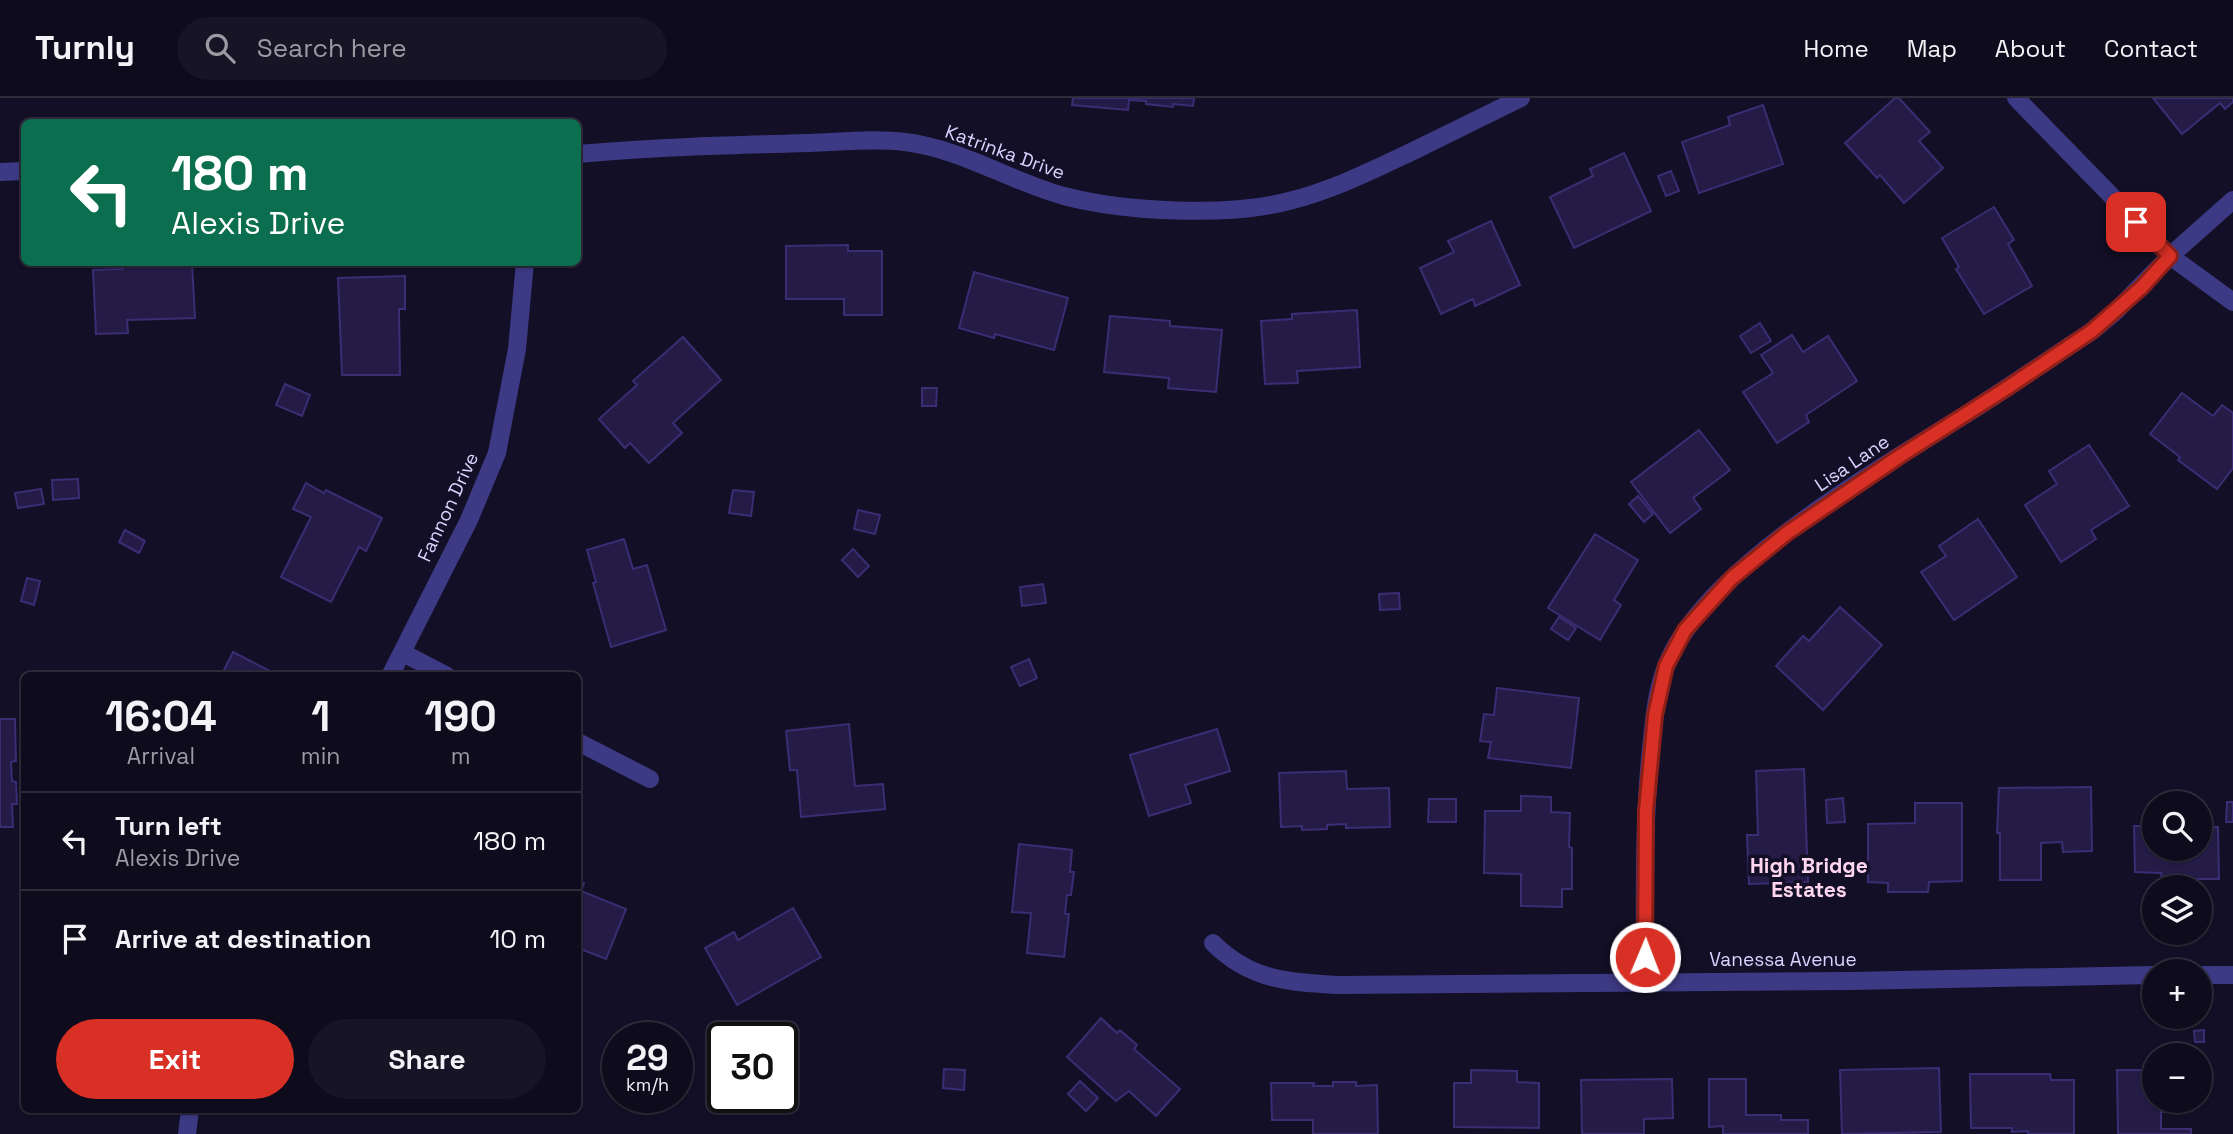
<!DOCTYPE html>
<html lang="en">
<head>
<meta charset="utf-8">
<style>
	body { margin:0; font-family:"Space Grotesk",sans-serif; background:#171425; color:#f1f3f6; height:100vh; display:flex; flex-direction:column; font-size:26px; white-space:nowrap }
	* { box-sizing:border-box; margin:0 }
	p { font-size:23px; color:#9b9ba3 }
	.icon { flex:none; width:38px; height:38px; fill:none; stroke:currentColor; stroke-width:2; stroke-linecap:round; stroke-linejoin:round }
	.map { position:relative; flex:1; overflow:hidden }
	.drawer { position:absolute; left:21px; top:574px; width:560px; height:441px; display:flex; flex-direction:column; background:#0e0b1c; border-radius:10px; box-shadow:0 2px 5px #0004,0 0 0 2px #2e2b3b }
	.drawer>* { flex:none }
	.banner { position:absolute; left:21px; top:21px; width:560px; height:147px; border-radius:10px; box-shadow:0 2px 5px #0004,0 0 0 2px #2e2b3b; background:#0b6e4f; color:#fff; overflow:hidden }
	.controls { position:absolute; left:2142px; top:693px; display:grid; gap:14px }
	.controls a { display:grid; place-items:center; width:70px; height:70px; border-radius:50%; background:#0e0b1c; box-shadow:0 2px 5px #0004,0 0 0 2px #2e2b3b; font-size:35px }
	.speed { position:absolute; left:602px; top:924px; display:flex; gap:14px; font-size:35px; font-weight:700; text-align:center }
	.speed>* { display:grid; place-content:center; width:91px; height:91px; border-radius:50%; background:#0e0b1c; box-shadow:0 2px 5px #0004,0 0 0 2px #2e2b3b; line-height:1 }
	.speed small { font-size:18px; font-weight:400 }
	.speed .limit { border:4px solid #111; border-radius:10px; background:#fff; color:#111 }
	.pin { position:absolute; display:grid; place-items:center; width:60px; height:60px; color:#fff; margin:-30px; border-radius:14px; box-shadow:0 4px 10px #0006 }
	.me { position:absolute; width:77px; margin:-38px; rotate:1deg; stroke-linejoin:round; filter:drop-shadow(0 0 5px #0008) }
	.turn { display:flex; align-items:center; gap:24px; height:147px; padding:0 35px; font-size:32px }
	.turn .icon { width:91px; height:91px; stroke-width:2.5 }
	.turn b { display:block; font-size:49px; line-height:60px }
	.eta { display:flex; justify-content:space-evenly; align-items:center; height:119px; text-align:center }
	.eta b { font-size:42px; font-weight:700; line-height:49px }
	.primary-button { display:flex; gap:14px; margin-top:auto; padding:14px 35px }
	.primary-button a { flex:1; height:80px; border-radius:42px; background:#d93025; color:#fff; font-size:28px; font-weight:700; line-height:80px; text-align:center }
	.primary-button a+a { background:#171425; color:#f1f3f6 }
	ul { padding:0; list-style:none }
	li { display:flex; align-items:center; gap:21px; height:98px; padding:0 35px; border-top:2px solid #2e2b3b }
	li div { flex:1 }
	li b { display:block; font-size:26px }
	li em { font-style:normal }
	header { display:flex; align-items:center; gap:42px; box-sizing:border-box; height:98px; padding:0 35px; background:#0e0b1c; border-bottom:2px solid #2e2b3b }
	header strong { font-size:33px }
	nav { display:flex; gap:38px; margin-inline-start:auto; font-size:24px }
	.search { width:490px; height:63px; background:#171425; display:flex; align-items:center; gap:18px; box-sizing:border-box; padding:0 24px; border-radius:38px; color:#9b9ba3; font-size:26px }
	.map>svg:first-child { display:block }
</style>
</head>
<body>
<header>
<strong>Turnly</strong>
<div class="search"><svg class="icon" aria-label="search" viewBox="0 0 24 24"><circle cx="10" cy="10" r="6"/><path d="M15 15l6 6"/></svg>Search here</div>
<nav><a>Home</a><a>Map</a><a>About</a><a>Contact</a></nav>
</header>
<div class="map">
<svg width="2233" height="1036" viewBox="0 0 2233 1036">
	<rect width="100%" height="100%" fill="#130f26"/>
	<g fill="#241b47" stroke="#3b2d73" stroke-width="2">
		<polygon points="1073,0 1194,0 1193,8 1173,6 1173,9 1146,6 1146,3 1129,2 1128,12 1072,7"/>
		<polygon points="1895,0 1899,0 1930,34 1919,43 1943,70 1904,105 1880,77 1877,80 1845,45"/>
		<polygon points="2153,0 2233,0 2233,4 2225,11 2220,5 2182,36"/>
		<polygon points="1763,7 1783,66 1699,95 1682,44 1730,27 1728,19"/>
		<polygon points="1624,55 1651,113 1574,150 1550,99 1593,78 1590,71"/>
		<polygon points="1671,73 1679,93 1666,98 1658,78"/>
		<polygon points="1994,109 2014,142 2008,146 2032,188 1984,216 1956,171 1959,169 1942,140"/>
		<polygon points="1491,123 1520,187 1475,208 1473,201 1441,216 1420,170 1454,154 1448,143"/>
		<polygon points="848,147 848,153 882,153 882,217 844,217 844,201 786,201 786,148"/>
		<polygon points="144,164 192,164 195,220 127,222 128,235 96,236 93,172 123,171 124,167"/>
		<polygon points="974,174 1068,200 1054,252 995,236 994,240 959,230"/>
		<polygon points="405,178 405,211 399,211 400,277 342,277 338,180"/>
		<polygon points="1357,212 1360,269 1297,273 1298,285 1265,286 1261,223 1292,221 1292,216"/>
		<polygon points="1110,218 1170,223 1170,228 1222,232 1216,294 1168,290 1169,280 1104,274"/>
		<polygon points="1760,225 1771,243 1751,255 1740,238"/>
		<polygon points="1792,237 1803,254 1828,238 1857,283 1806,317 1809,324 1777,345 1743,294 1773,275 1761,257"/>
		<polygon points="683,239 721,282 673,325 682,335 649,365 630,345 625,350 599,321 637,287 633,283"/>
		<polygon points="285,286 310,297 302,318 276,307"/>
		<polygon points="922,290 937,290 936,308 922,308"/>
		<polygon points="2182,295 2213,318 2222,307 2233,315 2233,370 2217,391 2178,362 2180,359 2150,336"/>
		<polygon points="1699,332 1730,372 1693,400 1701,411 1670,435 1631,384"/>
		<polygon points="2089,347 2129,408 2091,432 2096,441 2061,464 2025,407 2057,386 2049,373"/>
		<polygon points="78,381 79,400 53,402 52,382"/>
		<polygon points="306,385 324,395 326,392 382,420 366,453 359,449 331,504 281,479 311,419 293,411"/>
		<polygon points="41,391 44,406 18,410 15,395"/>
		<polygon points="733,392 754,394 751,418 729,415"/>
		<polygon points="1638,398 1653,416 1644,424 1629,406"/>
		<polygon points="858,412 880,417 875,436 854,431"/>
		<polygon points="1978,421 2017,479 1954,522 1921,474 1946,458 1939,448"/>
		<polygon points="125,432 145,443 139,455 119,444"/>
		<polygon points="1595,436 1638,462 1614,502 1621,507 1600,542 1548,510"/>
		<polygon points="624,441 633,471 647,467 666,532 611,549 593,485 596,484 587,452"/>
		<polygon points="853,451 869,468 858,479 842,462"/>
		<polygon points="27,480 40,483 34,507 21,503"/>
		<polygon points="1043,486 1046,505 1022,508 1020,489"/>
		<polygon points="1399,495 1400,511 1380,512 1379,496"/>
		<polygon points="1840,509 1882,547 1823,612 1776,568 1803,538 1809,543"/>
		<polygon points="1559,519 1576,530 1568,542 1551,531"/>
		<polygon points="233,554 272,574 271,578 221,578"/>
		<polygon points="1029,561 1037,580 1020,588 1011,569"/>
		<polygon points="1497,590 1579,600 1571,670 1488,660 1491,644 1480,643 1484,616 1494,617"/>
		<polygon points="0,621 15,621 16,663 11,664 12,683 16,684 17,706 12,706 13,729 0,729"/>
		<polygon points="849,626 855,688 883,686 885,711 801,719 797,672 790,672 786,633"/>
		<polygon points="1217,631 1230,673 1185,687 1191,705 1149,718 1130,657"/>
		<polygon points="1804,671 1808,784 1749,786 1747,737 1758,737 1756,673"/>
		<polygon points="1346,673 1347,691 1389,690 1390,729 1346,730 1346,726 1327,727 1327,731 1302,732 1302,728 1281,729 1279,675"/>
		<polygon points="2091,689 2092,753 2063,754 2062,744 2041,745 2041,782 2000,782 2000,735 1997,735 1999,690"/>
		<polygon points="1521,698 1551,699 1551,714 1570,715 1569,749 1572,750 1572,791 1562,791 1562,809 1521,808 1521,776 1484,775 1485,713 1521,713"/>
		<polygon points="1843,700 1845,724 1827,725 1826,702"/>
		<polygon points="1429,701 1456,701 1456,724 1428,724"/>
		<polygon points="2227,704 2233,704 2233,724 2226,724"/>
		<polygon points="1915,705 1962,705 1962,783 1929,784 1928,794 1888,794 1888,785 1868,784 1868,726 1915,725"/>
		<polygon points="2134,728 2154,728 2154,751 2200,751 2200,729 2218,729 2219,781 2162,781 2161,775 2135,774"/>
		<polygon points="1019,746 1072,752 1070,774 1074,774 1071,797 1067,797 1065,816 1069,816 1064,859 1027,855 1031,815 1012,814"/>
		<polygon points="578,783 584,785 581,793 626,811 606,861 578,850"/>
		<polygon points="793,810 821,859 737,907 705,850 734,834 738,842"/>
		<polygon points="1101,920 1117,935 1120,932 1137,947 1134,951 1180,991 1156,1018 1129,993 1116,1003 1067,959"/>
		<polygon points="2204,932 2204,944 2195,944 2194,933"/>
		<polygon points="1939,970 1941,1034 1842,1036 1840,972"/>
		<polygon points="944,971 965,972 964,992 943,990"/>
		<polygon points="1471,972 1517,973 1517,984 1539,985 1539,1030 1454,1029 1454,985 1471,985"/>
		<polygon points="2117,972 2154,972 2154,1003 2192,1003 2192,1013 2161,1014 2161,1031 2191,1031 2191,1036 2118,1036"/>
		<polygon points="1970,976 2050,976 2051,982 2074,982 2074,1036 2028,1036 2028,1033 2012,1034 2012,1030 1971,1030"/>
		<polygon points="1672,981 1673,1020 1644,1021 1644,1036 1582,1036 1581,982"/>
		<polygon points="1709,981 1746,981 1746,1017 1781,1017 1781,1022 1808,1022 1808,1036 1723,1036 1723,1028 1709,1029"/>
		<polygon points="1080,983 1098,1000 1086,1013 1068,996"/>
		<polygon points="1333,984 1356,984 1356,988 1377,987 1378,1036 1313,1036 1313,1022 1272,1022 1271,985 1314,985 1313,988 1333,988"/>
	</g>
	<g fill="none" stroke-linecap="round" stroke-linejoin="round">
		<g stroke="#3d3a85" stroke-width="18">
			<polyline points="2016,0 2170,158 2233,204"/>
			<path d="M578 56C655 49 732 47 810 45 840 44 874 40 905 44 962 51 1009 83 1064 98 1125 114 1229 119 1289 103 1330 93 1369 74 1407 56 1445 37 1483 19 1521 0"/>
			<polyline points="0,74 24,73"/>
			<polyline points="403,555 447,578"/>
			<polyline points="390,578 469,422 497,355 517,251 525,164"/>
			<polyline points="578,644 650,681"/>
			<path d="M1213 845C1250 882 1287 884 1337 887L1850 883 2154 877"/>
			<polyline points="2200,877 2233,877"/>
			<path d="M1645 883C1645 805 1643 727 1651 650 1654 622 1656 593 1667 566 1705 470 1881 370 1968 315 2010 288 2051 260 2092 233L2116 213 2170 158 2233 102"/>
			<polyline points="187,1036 190,1012"/>
		</g>
	</g>
	<g fill="none" stroke-linecap="round" stroke-linejoin="round">
		<g stroke="#8d1f18" stroke-width="18">
			<polyline id="route" points="1645,859 1646,713 1655,617 1666,568 1685,532 1732,480 1787,435 1900,358 2007,290 2092,233 2142,189 2170,158 2136,124"/>
		</g>
		<use href="#route" stroke="#d93025" stroke-width="12"/>
	</g>
	<g text-anchor="middle" dominant-baseline="central" stroke-width="7" stroke-linejoin="round" paint-order="stroke">
		<g font-size="19" fill="#d9d4ff" stroke="#130f26">
			<text transform="translate(1005 54) rotate(20)">Katrinka Drive</text>
			<text transform="translate(1852 365) rotate(-34)">Lisa Lane</text>
			<text transform="translate(448 409) rotate(-65)">Fannon Drive</text>
			<text x="1783" y="861">Vanessa Avenue</text>
		</g>
		<g font-size="21" font-weight="bold" fill="#ffd6f0" stroke="#130f26">
			<text x="1809" y="767">High Bridge<tspan x="1809" dy="24">Estates</tspan></text>
		</g>
	</g>
</svg>
<div class="controls">
<a><svg class="icon" aria-label="search" viewBox="0 0 24 24"><circle cx="10" cy="10" r="6"/><path d="M15 15l6 6"/></svg></a>
<a><svg class="icon" aria-label="layers" viewBox="0 0 24 24"><path d="M12 4l9 5-9 5-9-5zM3 14l9 5 9-5"/></svg></a>
<a>+</a>
<a>−</a>
</div>
<div class="speed"><div>29<small>km/h</small></div><div class="limit">30</div></div>
<div class="pin" style="left:2136px;top:124px;background:#d93025"><svg class="icon" aria-label="arrive" viewBox="0 0 24 24"><path d="M6 21V4h12l-3 4 3 4H6"/></svg></div>
<svg class="me" style="left:1645px;top:859px" viewBox="-20 -20 40 40"><circle r="17" fill="#d93025" stroke="#fff" stroke-width="3"/><path d="M0-11L8 9 0 5-8 9z" fill="#fff"/></svg>
<div class="banner">
<div class="turn"><svg class="icon" aria-label="left" viewBox="0 0 24 24"><path d="M17 20v-9H6M10 6l-5 5 5 5"/></svg><div><b>180 m</b>Alexis Drive</div></div>
</div>
<section class="drawer">
<div class="eta">
<div><b>16:04</b><p>Arrival</p></div>
<div><b>1</b><p>min</p></div>
<div><b>190</b><p>m</p></div>
</div>
<ul>
<li><svg class="icon" aria-label="left" viewBox="0 0 24 24"><path d="M17 20v-9H6M10 6l-5 5 5 5"/></svg><div><b>Turn left</b><p>Alexis Drive</p></div><em>180 m</em></li>
<li><svg class="icon" aria-label="arrive" viewBox="0 0 24 24"><path d="M6 21V4h12l-3 4 3 4H6"/></svg><div><b>Arrive at destination</b></div><em>10 m</em></li>
</ul>
<div class="primary-button"><a>Exit</a><a>Share</a></div>
</section>
</div>
</body>
</html>
